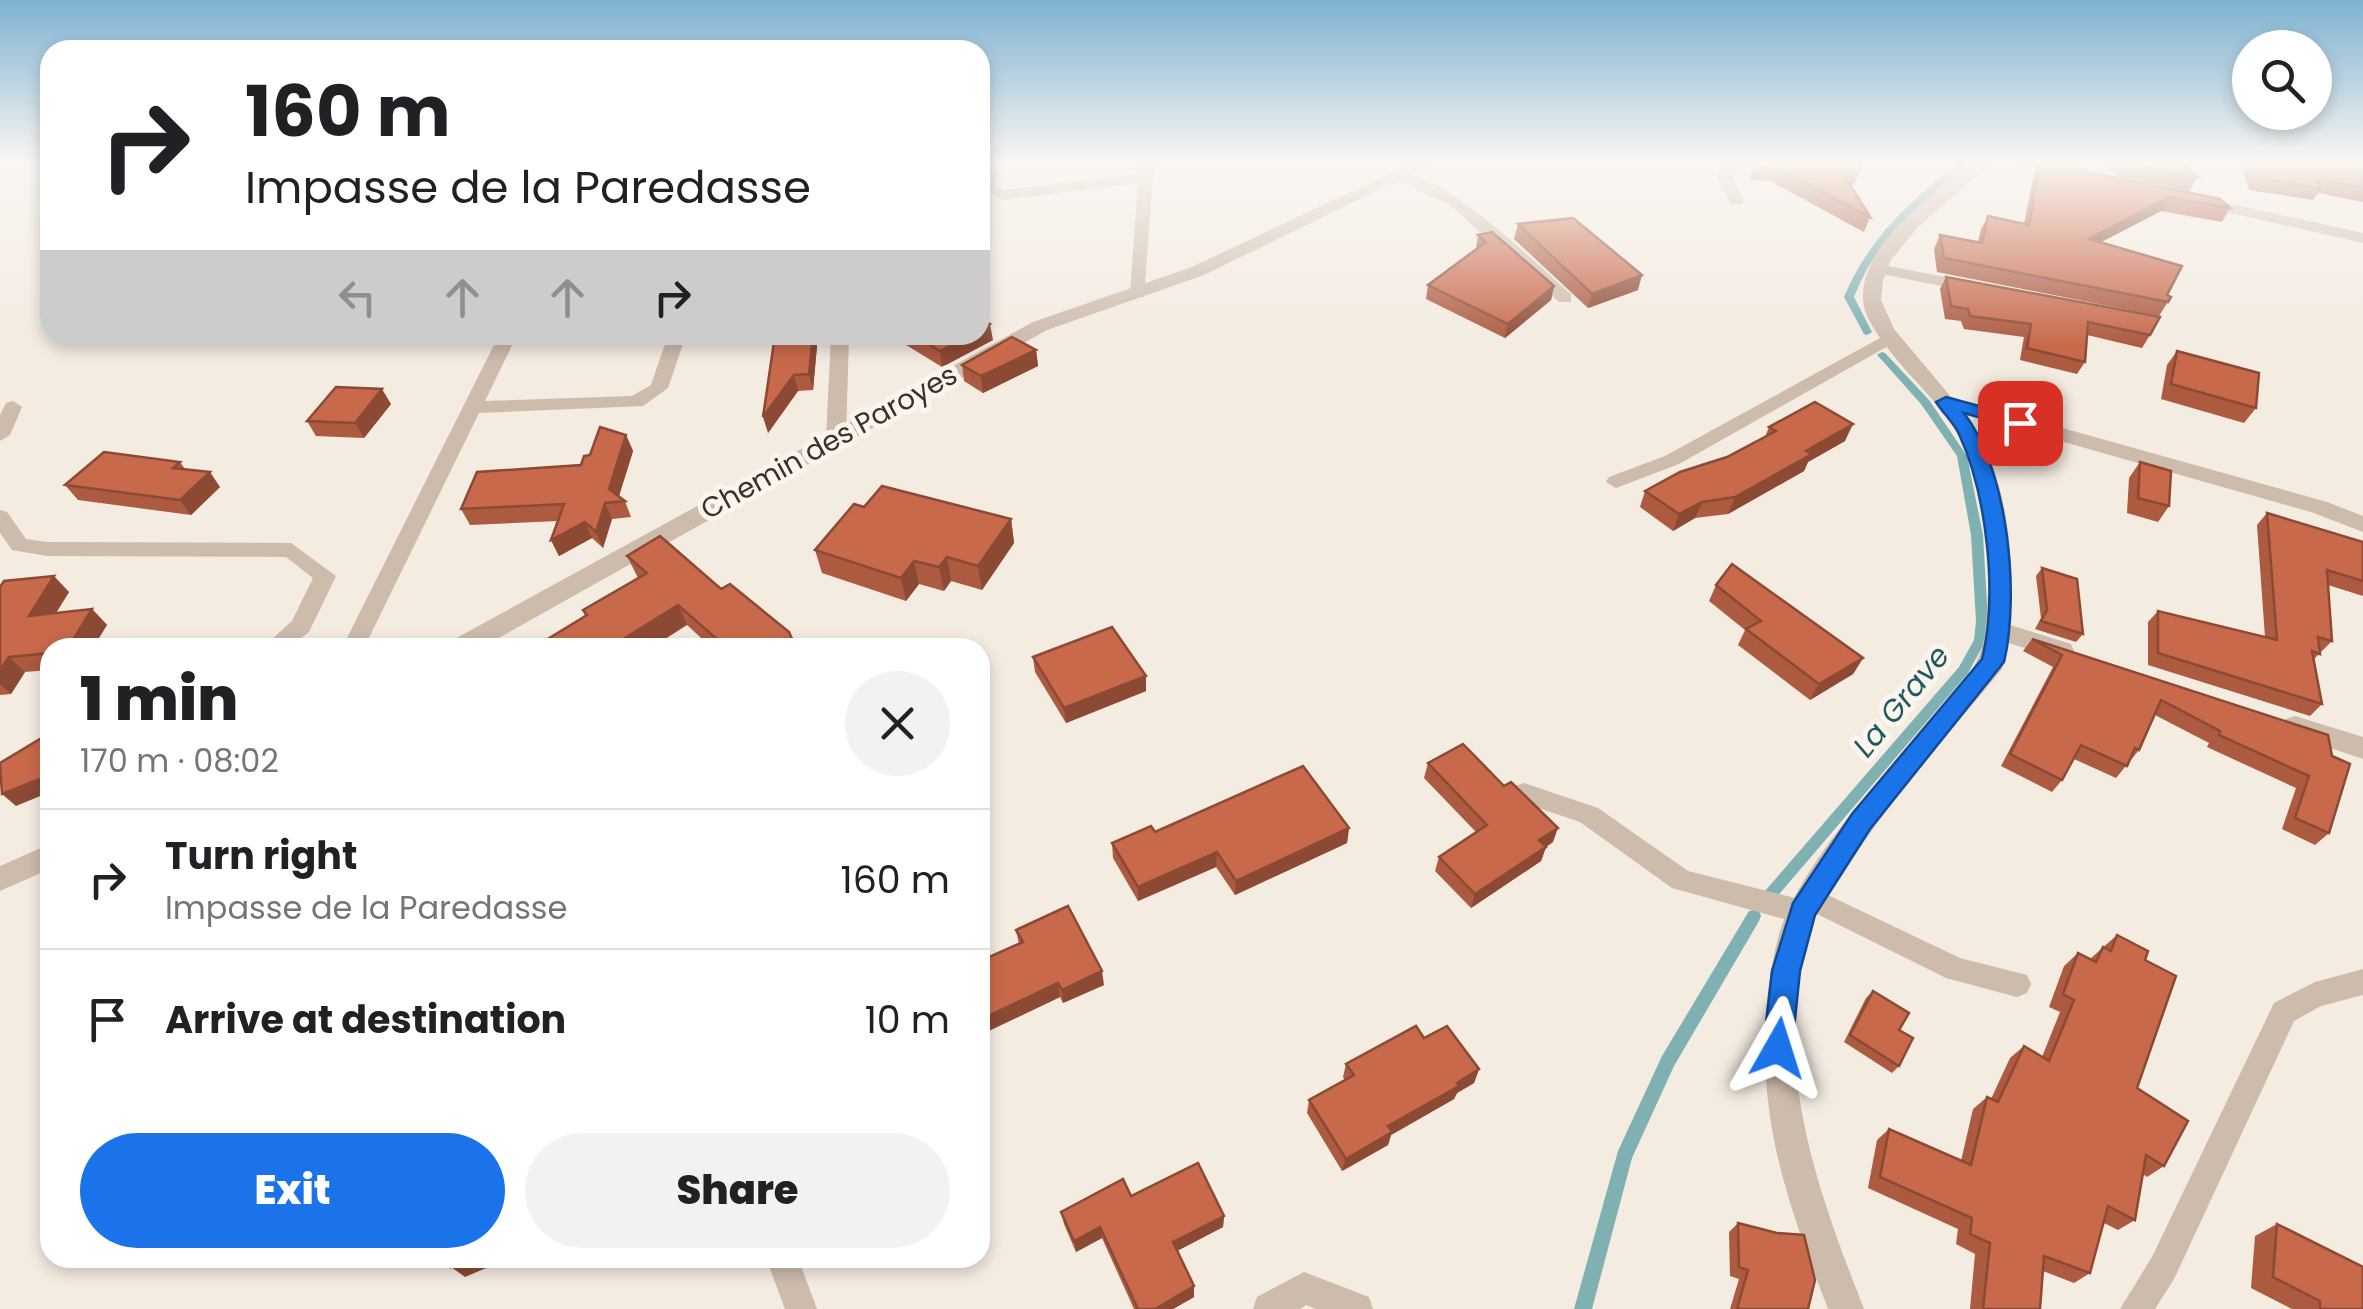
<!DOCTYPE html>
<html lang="en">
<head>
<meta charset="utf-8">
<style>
	body { margin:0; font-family:Poppins,sans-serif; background:#f2f2f2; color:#202124; height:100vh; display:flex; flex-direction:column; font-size:38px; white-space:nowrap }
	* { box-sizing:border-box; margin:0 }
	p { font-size:32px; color:#757577 }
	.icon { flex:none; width:55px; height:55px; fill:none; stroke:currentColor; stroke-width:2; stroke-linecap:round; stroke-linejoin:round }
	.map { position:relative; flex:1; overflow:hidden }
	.details { position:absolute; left:40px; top:638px; width:950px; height:630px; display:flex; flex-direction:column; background:#fff; border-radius:30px; box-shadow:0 5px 15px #0003 }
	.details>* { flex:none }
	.top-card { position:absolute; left:40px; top:40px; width:950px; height:305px; border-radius:30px; box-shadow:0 5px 15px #0003; background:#fff; color:#202124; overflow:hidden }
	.controls { position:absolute; left:2232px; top:30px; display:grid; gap:20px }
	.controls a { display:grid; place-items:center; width:100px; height:100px; border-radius:50%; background:#fff; box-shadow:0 5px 15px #0003; font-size:50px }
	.pin { position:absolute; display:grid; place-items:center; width:85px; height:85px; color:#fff; margin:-42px; border-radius:20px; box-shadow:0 5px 15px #0006 }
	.me { position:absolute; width:110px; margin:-55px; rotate:6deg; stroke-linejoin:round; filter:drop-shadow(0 0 8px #0008) }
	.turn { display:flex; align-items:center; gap:35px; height:210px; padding:0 40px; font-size:45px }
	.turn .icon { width:130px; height:130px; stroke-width:2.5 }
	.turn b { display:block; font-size:70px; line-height:85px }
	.lanes { display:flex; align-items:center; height:95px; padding:0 40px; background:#0003; justify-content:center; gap:50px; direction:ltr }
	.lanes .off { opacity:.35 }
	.round { display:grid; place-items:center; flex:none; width:105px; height:105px; border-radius:52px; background:#f2f2f2 }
	.headline { display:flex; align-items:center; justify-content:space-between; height:170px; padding:0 40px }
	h1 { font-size:60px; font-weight:800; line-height:75px }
	.button { display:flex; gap:20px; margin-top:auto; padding:20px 40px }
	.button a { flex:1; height:115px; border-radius:60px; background:#1a73e8; color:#fff; font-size:40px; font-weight:800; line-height:115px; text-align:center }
	.button a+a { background:#f2f2f2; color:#202124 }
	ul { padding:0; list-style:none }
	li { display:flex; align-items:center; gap:30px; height:140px; padding:0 40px; border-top:2px solid #e0e0e0 }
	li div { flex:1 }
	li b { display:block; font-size:38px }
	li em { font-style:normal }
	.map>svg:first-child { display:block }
</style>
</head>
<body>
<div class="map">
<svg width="2363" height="1309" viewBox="0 0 2363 1309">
	<rect width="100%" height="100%" fill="#f4ebe1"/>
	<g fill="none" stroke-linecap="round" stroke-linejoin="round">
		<g fill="#7fb0b2" fill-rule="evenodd">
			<path d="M1960 162H1970C1919 206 1880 232 1854 297L1872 332 1867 335 1864 334 1844 297C1868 239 1911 199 1960 162Z"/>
			<polygon points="1882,352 1885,353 1929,400 1967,456 1983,535 1988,621 1986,640 1968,673 1775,899 1770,901 1765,899 1763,895 1765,891 1959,667 1974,640 1976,621 1971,535 1957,456 1921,404 1879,357 1877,355"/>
			<polygon points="1754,910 1759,911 1761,916 1759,921 1674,1066 1632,1158 1592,1309 1574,1309 1618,1151 1662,1056 1749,911"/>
		</g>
		<g fill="#cdbbac" fill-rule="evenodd">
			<polygon points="981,162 995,162 996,187 1005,190 1139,174 1140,162 1154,162 1144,297 1132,297 1130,293 1138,183 1003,200 981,189"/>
			<polygon points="1723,162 1738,162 1733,178 1744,201 1741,204 1731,204 1717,178"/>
			<polygon points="2009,162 2038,162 2073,173 2066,177"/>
			<path d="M1395 173C1440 168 1536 264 1571 294V302H1559L1450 205 1395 179Z"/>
			<polygon points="2200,197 2363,233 2363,243 2195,205 2195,199"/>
			<polygon points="1877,264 1972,282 1980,287 1972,292 1871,272 1869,269"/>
			<polygon points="1891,332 1897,333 1897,341 1679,464 1616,488 1606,482 1609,477 1665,456"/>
			<polygon points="499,335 517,335 485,401 632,396 651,385 668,335 686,335 668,388 643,406 479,413 364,648 342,648"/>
			<polygon points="831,335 849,335 846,438 836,444 826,438"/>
			<polygon points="13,401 22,407 10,435 0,441 0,415 6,403"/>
			<polygon points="0,510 7,512 26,539 47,542 291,543 336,576 309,632 289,648 262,648 292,621 313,578 286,557 47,556 12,550 0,533"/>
			<polygon points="1524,783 1598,808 1688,871 1799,899 1802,890 1811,887 1960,958 2027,975 2031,984 2027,993 2017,997 1946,978 1815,913 1811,920 1802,924 1672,888 1580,822 1515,800 1512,793 1515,786"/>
			<polygon points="2363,969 2363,995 2321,1006 2294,1021 2174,1279 2155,1309 2120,1309 2152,1257 2274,1003 2315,982"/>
			<polygon points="766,1258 798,1258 817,1309 785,1309"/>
			<polygon points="1304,1272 1369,1297 1373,1309 1316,1309 1306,1305 1300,1309 1253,1309 1257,1297"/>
		</g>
		<g fill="#cdbbac" fill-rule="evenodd">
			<polygon points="1414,162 1436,162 1204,275 1047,330 481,648 448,648 451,641 1033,322 1192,267"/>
			<path d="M1974 162H1993L1919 226 1891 260 1883 280 1881 300 1894 329 1951 397 2327 502 2363 516V532L2311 512 1965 414C2008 473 2015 554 2010 625L2071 644 2074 651 2071 658 2062 660 2009 643 2002 669C1949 733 1893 796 1847 867 1837 883 1822 900 1815 918 1765 1050 1816 1186 1864 1309H1828C1786 1199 1755 1114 1768 994 1771 966 1777 932 1790 906 1817 851 1862 801 1901 754 1930 719 1981 679 1985 632 1992 569 1990 490 1957 433 1940 403 1911 379 1890 351 1879 336 1863 317 1863 298 1861 244 1935 191 1974 162Z"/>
			<polygon points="2295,716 2363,737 2363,759 2286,733 2282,726 2286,719"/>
			<polygon points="50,844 50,869 0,891 0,866"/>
		</g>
	</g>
	<g fill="#ac5a40">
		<polygon points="2040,162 2230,208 2222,222 2161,211 2101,242 2171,297 2159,316 1937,272 1934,249 1940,235 1978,242 1981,229 1988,216 2024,224 2034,174"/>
		<polygon points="2105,162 2182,162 2198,177 2189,191 2118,176"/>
		<polygon points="2240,162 2363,162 2363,202 2318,193 2313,200 2249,190"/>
		<polygon points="1754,166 1860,171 1854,185 1850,185 1870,217 1864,232 1770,181 1749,180"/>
		<polygon points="1518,224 1638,290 1588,308 1514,239"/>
		<polygon points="1478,235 1554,286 1551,300 1505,338 1426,299 1428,285 1476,249"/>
		<polygon points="1946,277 2150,335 2142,348 2087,335 2085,362 2077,374 2020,360 2024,337 1964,329 1961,321 1945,319 1940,289"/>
		<polygon points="529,335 630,335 629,340 533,344"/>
		<polygon points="775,335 818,335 813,390 798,391 768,433"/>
		<polygon points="895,335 980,335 993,340 942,367 898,340"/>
		<polygon points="1036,350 1038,366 983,393 964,381 962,365"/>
		<polygon points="2177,351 2256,408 2244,423 2161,399 2167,365"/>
		<polygon points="391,404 364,438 316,436 307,421"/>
		<polygon points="1769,427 1845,441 1808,462 1804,471 1728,514 1695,518 1673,531 1640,507 1645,491 1727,457 1765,437"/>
		<polygon points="626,435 633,451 619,496 625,501 631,517 612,519 603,548 592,538 559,556 551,540 558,521 470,525 461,509 581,465 590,455"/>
		<polygon points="180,462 185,469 220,487 191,515 78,500 65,485"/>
		<polygon points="2140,462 2169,506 2158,522 2127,513 2129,478"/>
		<polygon points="864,507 1011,519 1014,543 982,590 951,581 944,591 919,584 906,601 822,573 815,550"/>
		<polygon points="2267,513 2363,542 2363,596 2328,585 2332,641 2313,660 2322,704 2310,716 2148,665 2148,622 2158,611 2265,637 2257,525"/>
		<polygon points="627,556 721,589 796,648 712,648 687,625 585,616 583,610 638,578"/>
		<polygon points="2042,568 2083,634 2076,642 2035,629 2041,618 2036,576"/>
		<polygon points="1716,585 1863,658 1853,674 1810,700 1738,645 1745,630 1709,601"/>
		<polygon points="0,587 69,592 56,613 92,609 107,625 50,648 50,670 25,672 11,694 0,695"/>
		<polygon points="2032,639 2328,735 2329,833 2315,845 2282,829 2296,788 2207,747 2209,743 2155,715 2139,750 2116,778 2074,759 2062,780 2052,792 2001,766 2053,667 2023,651"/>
		<polygon points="1033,657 1146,691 1066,723 1035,672"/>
		<polygon points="1428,763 1553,842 1546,847 1541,861 1471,908 1435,871 1439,857 1476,832 1424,778"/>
		<polygon points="1349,828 1347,843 1235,895 1216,867 1138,901 1113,858 1112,843 1155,832"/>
		<polygon points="1016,930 1104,985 1063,1003 1060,997 980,1035 980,961 1019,944"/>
		<polygon points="2117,935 2145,960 2137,1088 2164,1166 2147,1177 2143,1174 2135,1220 2118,1230 2104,1223 2090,1273 2074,1283 2043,1271 2040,1309 1970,1309 1975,1254 1956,1244 1958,1229 1868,1188 1877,1140 1889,1129 1961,1161 1973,1109 1987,1097 1991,1099 2010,1058 2024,1046 2042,1057 2060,1012 2049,1007 2064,966 2078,953 2090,959"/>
		<polygon points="1873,991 1899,1030 1899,1066 1892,1073 1844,1042 1866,998"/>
		<polygon points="1424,1038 1479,1069 1474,1083 1457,1093 1454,1099 1391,1135 1388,1145 1342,1171 1307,1113 1309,1100 1345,1080 1343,1077 1346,1064"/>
		<polygon points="1131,1196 1224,1216 1223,1227 1177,1251 1194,1297 1173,1309 1134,1309 1102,1238 1076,1252 1064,1224 1061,1212"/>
		<polygon points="1738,1223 1808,1309 1730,1309 1739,1279 1730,1276 1729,1232"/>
		<polygon points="2277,1224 2363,1309 2292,1309 2251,1288 2255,1236"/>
	</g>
	<g fill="#8c4a34">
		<polygon points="2169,197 2161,211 2082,252 2089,239"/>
		<polygon points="1642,275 1638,290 1588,308 1592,294"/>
		<polygon points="1554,286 1551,300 1505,338 1508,324"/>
		<polygon points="990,324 993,340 942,367 940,351 970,335 980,335 980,329"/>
		<polygon points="813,335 818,335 813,390 809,374"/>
		<polygon points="1036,350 1038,366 983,393 981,376"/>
		<polygon points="794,375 798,391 768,433 763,417"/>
		<polygon points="382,389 391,404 364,438 355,423"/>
		<polygon points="1853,424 1845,441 1808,462 1804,471 1728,514 1735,497 1806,451"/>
		<polygon points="626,435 633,451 617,502 609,489"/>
		<polygon points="210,472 220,487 191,515 180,500"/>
		<polygon points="1702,502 1695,518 1673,531 1679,514"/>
		<polygon points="605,503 612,519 603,548 596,532"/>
		<polygon points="1011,519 1014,543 982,590 978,566"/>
		<polygon points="585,522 592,538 559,556 551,540"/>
		<polygon points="947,557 951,581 944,591 939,567"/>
		<polygon points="914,561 919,584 906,601 901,578"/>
		<polygon points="54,576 69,592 44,632 29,616"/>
		<polygon points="678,605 687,625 651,648 609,648"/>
		<polygon points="92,609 107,625 93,648 68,648"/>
		<polygon points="9,657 25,672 11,694 0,684 0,670"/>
		<polygon points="1863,658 1853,674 1810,700 1819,684"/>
		<polygon points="1146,676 1146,691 1066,723 1064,708"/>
		<polygon points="50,775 50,792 16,806 2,794"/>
		<polygon points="1349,828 1347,843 1235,895 1236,881"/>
		<polygon points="1558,828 1553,842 1534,854 1539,840"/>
		<polygon points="1546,847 1541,861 1471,908 1475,894"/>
		<polygon points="1217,852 1216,867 1138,901 1138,887"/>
		<polygon points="1102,971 1104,985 1063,1003 1062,990"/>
		<polygon points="1058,983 1060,997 980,1035 980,1020"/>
		<polygon points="1479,1069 1474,1083 1457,1093 1454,1099 1391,1135 1388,1145 1342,1171 1346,1159 1388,1126"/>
		<polygon points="1224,1216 1223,1227 1173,1253 1173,1242"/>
		<polygon points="1100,1227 1102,1238 1076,1252 1074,1241"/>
		<polygon points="472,1258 510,1258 465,1277 451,1267"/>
		<polygon points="1194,1286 1194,1297 1173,1309 1155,1309"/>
	</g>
	<g fill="#c8694b" stroke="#8c4a34" stroke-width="2.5">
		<polygon points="1762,162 1860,162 1860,171 1841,170 1870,217 1775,167 1754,166"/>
		<polygon points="2040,162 2220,199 2230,208 2169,197 2089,239 2182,266 2167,295 2171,297 2168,302 1944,258 1940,235 1982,243 1988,216 2029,225"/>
		<polygon points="2128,162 2182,162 2198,177"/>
		<polygon points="2252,162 2363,162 2363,188 2317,179 2321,189 2257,178"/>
		<polygon points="1573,218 1642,275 1592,294 1518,224"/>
		<polygon points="1492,232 1554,286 1508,324 1428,285 1486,242 1478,235"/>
		<polygon points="1946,277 2160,317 2150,335 2088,322 2085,362 2027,348 2031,324 1970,316 1968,309 1951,306"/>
		<polygon points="980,318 990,324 980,329"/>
		<polygon points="775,335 813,335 809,374 794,375 763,417"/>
		<polygon points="913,335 970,335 940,351"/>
		<polygon points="1012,337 1036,350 981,376 962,365"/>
		<polygon points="2177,351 2259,373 2256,408 2171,384"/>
		<polygon points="336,387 382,389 355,423 307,421"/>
		<polygon points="1815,402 1853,424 1806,451 1812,454 1735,497 1702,502 1679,514 1645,491 1680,472 1727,457 1776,431 1769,427"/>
		<polygon points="600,427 626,435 609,489 625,501 605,503 596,532 585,522 551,540 564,504 461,509 477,472 581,465 584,456 590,455"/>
		<polygon points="104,452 180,462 173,468 210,472 180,500 65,485"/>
		<polygon points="2140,462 2171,471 2169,506 2138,498"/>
		<polygon points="882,486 1011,519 978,566 947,557 939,567 914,561 901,578 815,550 854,504 864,507"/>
		<polygon points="2267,513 2363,542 2363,581 2327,570 2332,641 2318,637 2320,654 2312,651 2322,704 2158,653 2158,611 2277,640"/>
		<polygon points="660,536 721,589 730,584 789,632 796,648 727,648 678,605 609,648 533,648 587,615 583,610 647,573 627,556"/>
		<polygon points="1732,564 1863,658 1819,684 1746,629 1761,621 1716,585"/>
		<polygon points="2042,568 2077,579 2083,634 2041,621 2047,610"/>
		<polygon points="54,576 29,616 92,609 68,648 50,648 50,653 9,657 0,670 0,587 4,581"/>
		<polygon points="1112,627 1146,676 1064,708 1033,657"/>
		<polygon points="2032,639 2328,735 2332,756 2350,764 2329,833 2295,818 2309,776 2219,735 2220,731 2161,700 2139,750 2135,748 2127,766 2081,745 2062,780 2010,754 2062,655"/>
		<polygon points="50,733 50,775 2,794 0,763"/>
		<polygon points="1463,744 1504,786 1511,782 1558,828 1539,840 1546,847 1475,894 1439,857 1487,825 1428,763"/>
		<polygon points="1303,766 1349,828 1236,881 1217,852 1138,887 1112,843 1151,826 1155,832"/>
		<polygon points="1068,906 1102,971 1062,990 1058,983 980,1020 980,961 1023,942 1016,930"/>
		<polygon points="2117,935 2148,951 2145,960 2176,976 2137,1088 2188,1121 2164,1166 2146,1155 2135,1220 2108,1206 2090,1273 2044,1256 2040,1309 1983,1309 1990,1243 1970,1234 1972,1218 1880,1177 1889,1129 1971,1165 1987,1097 1998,1102 2024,1046 2049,1061 2074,1000 2063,994 2078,953 2096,962 2103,947 2111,951"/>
		<polygon points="1873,991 1909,1013 1899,1030 1913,1038 1899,1066 1850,1035"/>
		<polygon points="1416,1026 1424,1038 1447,1026 1479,1069 1457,1083 1459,1086 1388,1126 1392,1132 1346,1159 1309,1100 1354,1075 1346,1064"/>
		<polygon points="1198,1163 1224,1216 1173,1242 1194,1286 1155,1309 1138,1309 1100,1227 1074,1241 1061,1212 1123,1179 1131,1196"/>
		<polygon points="1738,1223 1777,1233 1804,1235 1815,1280 1808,1309 1737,1309 1748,1270 1739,1267"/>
		<polygon points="2277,1224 2363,1267 2363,1309 2320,1309 2320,1301 2273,1277"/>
		<polygon points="450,1258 472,1258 451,1267"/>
	</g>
	<linearGradient id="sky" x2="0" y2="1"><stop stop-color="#7eb2d2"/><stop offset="0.47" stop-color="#faf6f2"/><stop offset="1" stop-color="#faf6f2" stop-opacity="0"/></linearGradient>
	<rect width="2363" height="346" fill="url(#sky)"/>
	<path fill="#1a73e8" stroke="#114b97" stroke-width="2.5" d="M1946 397 2027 419 2030 423 2020 429 1964 413C2008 470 2020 594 2004 662L1870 829 1815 915 1800 971 1792 1048 1788 1057 1778 1061 1768 1057 1763 1048 1772 971 1793 903 1852 814 1982 659C1998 595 1987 495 1959 434 1954 423 1943 413 1936 402Z"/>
	<g text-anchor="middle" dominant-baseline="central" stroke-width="10" stroke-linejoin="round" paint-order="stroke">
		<g font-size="28" fill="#3b302b" stroke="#fbf5ee">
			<text transform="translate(829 442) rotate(-29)">Chemin des Paroyes</text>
		</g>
		<g font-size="30" font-style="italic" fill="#1f5a5e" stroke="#fbf5ee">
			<text transform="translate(1901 701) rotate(-51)">La Grave</text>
		</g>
	</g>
</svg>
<div class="controls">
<a><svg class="icon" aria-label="search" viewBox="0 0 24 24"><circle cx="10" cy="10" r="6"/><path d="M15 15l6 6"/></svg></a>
</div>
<div class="pin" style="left:2020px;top:423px;background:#d93025"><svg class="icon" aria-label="arrive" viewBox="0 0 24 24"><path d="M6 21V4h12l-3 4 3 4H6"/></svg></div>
<svg class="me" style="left:1778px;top:1048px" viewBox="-20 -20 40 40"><path d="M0-17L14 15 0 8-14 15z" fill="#1a73e8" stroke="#fff" stroke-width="4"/></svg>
<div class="top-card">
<div class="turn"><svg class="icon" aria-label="right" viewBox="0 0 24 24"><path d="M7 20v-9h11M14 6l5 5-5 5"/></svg><div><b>160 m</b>Impasse de la Paredasse</div></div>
<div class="lanes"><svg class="icon off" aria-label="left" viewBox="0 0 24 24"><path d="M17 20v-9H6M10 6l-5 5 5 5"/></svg><svg class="icon off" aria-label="ahead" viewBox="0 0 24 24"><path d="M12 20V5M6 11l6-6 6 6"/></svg><svg class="icon off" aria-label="ahead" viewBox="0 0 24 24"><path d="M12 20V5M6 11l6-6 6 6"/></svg><svg class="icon" aria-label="right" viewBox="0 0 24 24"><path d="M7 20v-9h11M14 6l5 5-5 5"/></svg></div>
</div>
<section class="details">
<div class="headline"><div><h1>1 min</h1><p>170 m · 08:02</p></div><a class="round"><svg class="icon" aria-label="close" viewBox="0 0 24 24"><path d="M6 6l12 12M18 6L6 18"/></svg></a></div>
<ul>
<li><svg class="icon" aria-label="right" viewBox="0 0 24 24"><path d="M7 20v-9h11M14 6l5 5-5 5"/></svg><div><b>Turn right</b><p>Impasse de la Paredasse</p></div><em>160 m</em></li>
<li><svg class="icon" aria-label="arrive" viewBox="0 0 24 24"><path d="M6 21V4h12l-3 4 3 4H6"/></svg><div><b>Arrive at destination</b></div><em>10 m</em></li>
</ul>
<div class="button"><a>Exit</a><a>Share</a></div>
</section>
</div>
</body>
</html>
